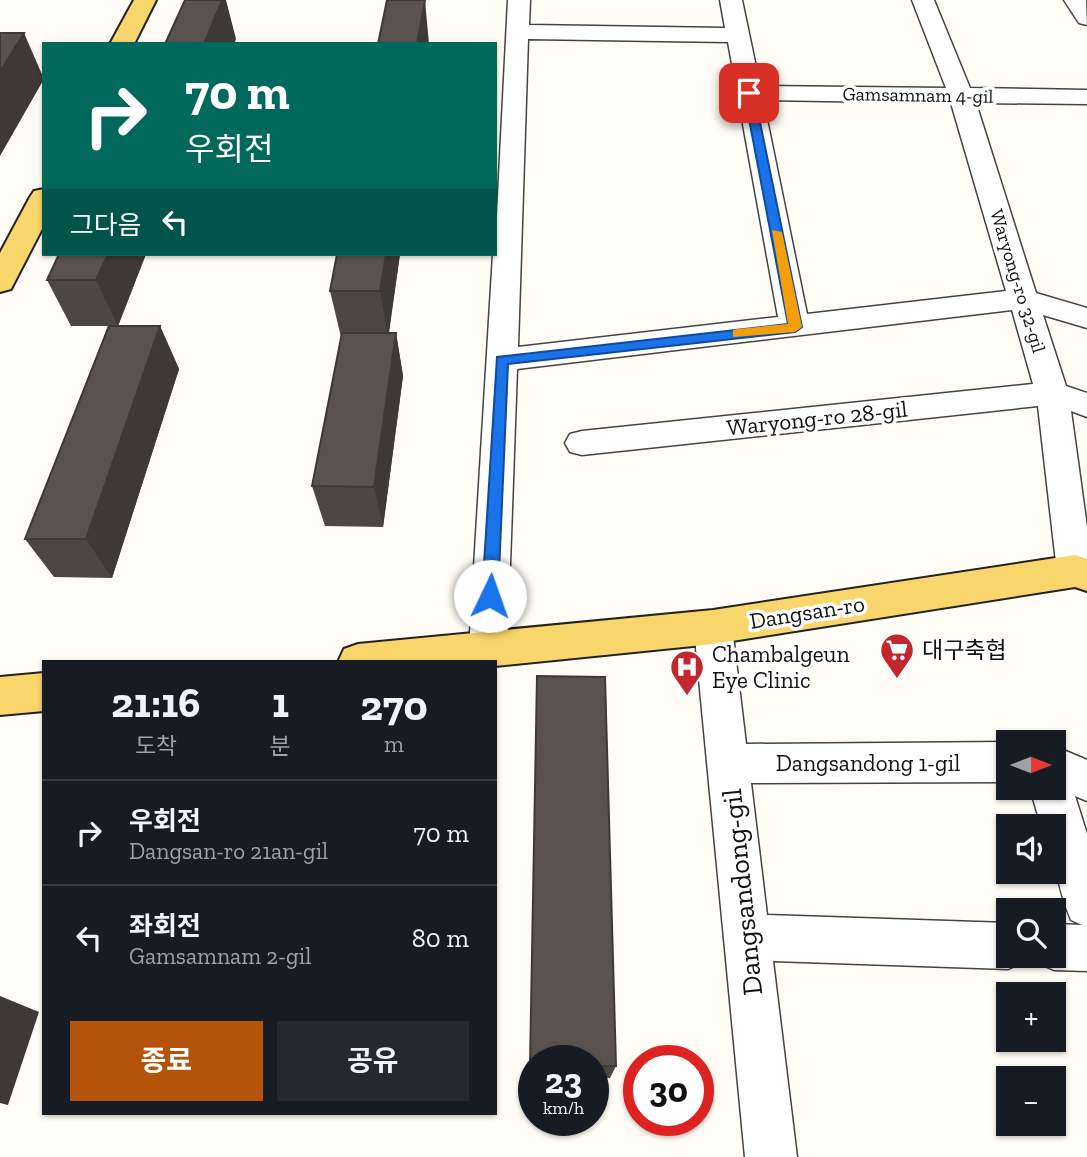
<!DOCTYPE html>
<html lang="ko">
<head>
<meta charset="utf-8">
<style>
	body { margin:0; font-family:"Zilla Slab","Noto Sans KR",serif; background:#242831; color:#f1f3f6; height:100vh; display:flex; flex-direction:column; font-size:26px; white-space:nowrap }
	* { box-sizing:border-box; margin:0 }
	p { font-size:23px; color:#9ea1a6 }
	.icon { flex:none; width:38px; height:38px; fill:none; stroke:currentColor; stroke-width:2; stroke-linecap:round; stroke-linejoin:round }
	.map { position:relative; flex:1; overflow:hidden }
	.panel { position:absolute; left:42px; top:660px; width:455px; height:455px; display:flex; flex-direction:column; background:#171b24; border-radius:0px; box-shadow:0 2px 5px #0004 }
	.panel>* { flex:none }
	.banner { position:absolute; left:42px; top:42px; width:455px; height:214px; border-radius:0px; box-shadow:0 2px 5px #0004; background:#00695c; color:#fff; overflow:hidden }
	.needle { width:46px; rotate:90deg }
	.fabs { position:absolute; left:996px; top:730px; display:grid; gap:14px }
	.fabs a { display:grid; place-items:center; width:70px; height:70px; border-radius:0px; background:#171b24; box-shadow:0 2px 5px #0004; font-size:35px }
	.speed { position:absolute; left:518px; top:1045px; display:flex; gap:14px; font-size:35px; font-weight:700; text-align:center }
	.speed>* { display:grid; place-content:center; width:91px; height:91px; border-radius:50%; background:#171b24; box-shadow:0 2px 5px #0004; line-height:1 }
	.speed small { font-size:18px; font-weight:400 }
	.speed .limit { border:10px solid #d22; background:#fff; color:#111 }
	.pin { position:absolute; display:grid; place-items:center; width:60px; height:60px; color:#fff; margin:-30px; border-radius:14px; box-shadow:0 4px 10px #0006 }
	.me { position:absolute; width:77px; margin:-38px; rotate:3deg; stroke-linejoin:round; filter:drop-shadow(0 0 5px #0008) }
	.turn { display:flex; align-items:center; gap:24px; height:147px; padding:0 28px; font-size:32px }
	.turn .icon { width:91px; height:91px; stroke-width:2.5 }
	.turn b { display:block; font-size:49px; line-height:60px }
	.then { display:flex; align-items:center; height:66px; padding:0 28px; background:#0003; gap:14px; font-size:26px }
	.eta { display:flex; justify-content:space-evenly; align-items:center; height:119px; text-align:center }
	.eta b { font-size:42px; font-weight:700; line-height:49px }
	.primary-button { display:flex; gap:14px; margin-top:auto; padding:14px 28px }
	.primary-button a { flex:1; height:80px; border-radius:0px; background:#b45309; color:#fff; font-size:28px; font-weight:700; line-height:80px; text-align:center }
	.primary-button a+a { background:#242831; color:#f1f3f6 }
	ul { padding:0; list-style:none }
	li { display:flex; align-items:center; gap:21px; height:105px; padding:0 28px; border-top:2px solid #363941 }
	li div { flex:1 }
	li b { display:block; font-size:26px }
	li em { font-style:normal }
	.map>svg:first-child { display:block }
</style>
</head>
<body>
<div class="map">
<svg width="1087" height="1157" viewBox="0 0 1087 1157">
	<rect width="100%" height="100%" fill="#fffdf5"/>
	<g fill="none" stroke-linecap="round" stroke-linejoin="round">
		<g stroke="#444" stroke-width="3">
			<g id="minor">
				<path d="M508 0H530L529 25 725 28 720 0H742L760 86 946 88 912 0H934L970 88 1087 90V104L976 103 1036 293 1087 308V328L1043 315 1066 386 1087 393V417L1071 411 1087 527V582L1075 586 1062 582 1057 571 1038 406 582 455 570 452 565 443 570 434 582 431 1033 384 1012 310 517 369 507 649 502 661H474L469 649 493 254H495ZM528 39 728 42 778 317 518 347ZM763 100 951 103 1006 291 807 314Z"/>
				<polygon points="1064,0 1086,0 1087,25 1079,23"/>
				<polygon points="713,611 726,615 732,627 746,744 1008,742 1008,782 751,783 767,915 1008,923 1008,956 1027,956 1024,962 1008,969 773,961 797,1157 745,1157 694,627 700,615"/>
				<path d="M1054 746 1087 760V801L1075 796 1087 834V971L1054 970 1038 963 1034 956H1054V924L1082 925 1071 920C1057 886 1054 862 1054 826H1041L1030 788H1054Z"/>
			</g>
		</g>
		<g stroke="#222" stroke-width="4">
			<g id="major">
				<polygon points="134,0 156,0 134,44 110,44"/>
				<polygon points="44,189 44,225 11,289 0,292 0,253 30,197 34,191"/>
				<polygon points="1075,555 1087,559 1087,591 1075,587 713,644 495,666 495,662 338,662 344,649 358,644 713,610"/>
				<polygon points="44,673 44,711 0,715 0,677"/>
			</g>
		</g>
		<use href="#minor" fill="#fff" fill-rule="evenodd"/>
		<use href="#major" fill="#f9d66b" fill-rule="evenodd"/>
	</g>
	<g fill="#4d4742">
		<polygon points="146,254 118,326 160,326 179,369 112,578 54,577 25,539 108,326 71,326 47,280"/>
		<polygon points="400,254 389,333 396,333 403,376 383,527 325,526 312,486 341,337 330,291"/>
		<polygon points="537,676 605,677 616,1066 610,1078 593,1078 593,1060 534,1060 534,1077 531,1077 530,1065"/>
	</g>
	<g fill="#3f3936">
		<polygon points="222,0 226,0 236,39 234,44 204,44"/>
		<polygon points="425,0 429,44 417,44"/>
		<polygon points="24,33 44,79 0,156 0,72"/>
		<polygon points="108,254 146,254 118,326 96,280"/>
		<polygon points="386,254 400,254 388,337 380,291"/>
		<polygon points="160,326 179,369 112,578 86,539"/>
		<polygon points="396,333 403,376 383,527 374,487"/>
		<polygon points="0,996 39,1012 8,1105 0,1103"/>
	</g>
	<g fill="#5a524d" stroke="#3f3936" stroke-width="2">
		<polygon points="185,0 222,0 204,44 165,44"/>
		<polygon points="387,0 425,0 417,44 378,44"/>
		<polygon points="0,33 24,33 0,72"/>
		<polygon points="59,254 108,254 96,280 47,280"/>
		<polygon points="337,254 386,254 380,291 330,291"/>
		<polygon points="109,326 160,326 86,539 25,539"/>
		<polygon points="342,333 396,333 374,487 312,486"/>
		<polygon points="537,676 605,677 616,1066 593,1066 593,1060 534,1060 534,1065 530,1065"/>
	</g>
	<polygon fill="#1a73e8" stroke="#114b97" stroke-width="2" points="749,89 754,93 802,327 795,332 508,364 498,596 496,601 484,601 482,596 497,357 788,324 744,93"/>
	<polygon fill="#f59e0b" points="772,230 782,232 802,327 795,332 733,337 733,330 738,329 788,324"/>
	<defs>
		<g id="supermarket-pin" transform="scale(1.75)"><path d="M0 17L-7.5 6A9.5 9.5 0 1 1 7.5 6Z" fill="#c4262e" stroke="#fff"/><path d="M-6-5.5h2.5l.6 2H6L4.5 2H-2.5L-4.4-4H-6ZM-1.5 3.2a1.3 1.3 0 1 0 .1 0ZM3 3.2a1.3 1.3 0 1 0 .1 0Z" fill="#fff"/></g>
		<g id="hospital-pin" transform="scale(1.75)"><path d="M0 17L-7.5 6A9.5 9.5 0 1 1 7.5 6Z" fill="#c4262e" stroke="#fff"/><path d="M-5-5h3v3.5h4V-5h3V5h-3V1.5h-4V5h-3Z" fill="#fff"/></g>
	</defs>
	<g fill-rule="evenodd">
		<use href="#supermarket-pin" x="897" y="650"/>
		<use href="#hospital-pin" x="687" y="667"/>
	</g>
	<g text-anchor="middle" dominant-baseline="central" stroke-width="7" stroke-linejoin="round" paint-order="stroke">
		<g font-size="19" fill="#111" stroke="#fff">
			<text transform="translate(918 95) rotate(1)">Gamsamnam 4-gil</text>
			<text transform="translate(1018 281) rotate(73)">Waryong-ro 32-gil</text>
		</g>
		<g font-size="23" fill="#111" stroke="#fff">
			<text transform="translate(817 418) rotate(-6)">Waryong-ro 28-gil</text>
			<text transform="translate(807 612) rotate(-9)">Dangsan-ro</text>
			<text x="868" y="763">Dangsandong 1-gil</text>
		</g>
		<g font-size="23" fill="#111" stroke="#fff" text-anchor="start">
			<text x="922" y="650">대구축협</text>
			<text x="712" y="654">Chambalgeun<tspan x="712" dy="26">Eye Clinic</tspan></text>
		</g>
		<g font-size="28" fill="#111" stroke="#fff">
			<text transform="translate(742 892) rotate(-96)">Dangsandong-gil</text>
		</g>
	</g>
</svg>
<div class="fabs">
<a><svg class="needle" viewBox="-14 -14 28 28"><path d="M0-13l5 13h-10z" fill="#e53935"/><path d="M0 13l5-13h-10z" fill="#9ea1a6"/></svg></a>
<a><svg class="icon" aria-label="sound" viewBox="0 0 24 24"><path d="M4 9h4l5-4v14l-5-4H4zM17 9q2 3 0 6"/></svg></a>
<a><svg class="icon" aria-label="search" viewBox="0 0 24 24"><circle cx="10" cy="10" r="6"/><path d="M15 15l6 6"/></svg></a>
<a>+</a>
<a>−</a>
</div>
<div class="speed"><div>23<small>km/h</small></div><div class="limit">30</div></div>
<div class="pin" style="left:749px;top:93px;background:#d93025"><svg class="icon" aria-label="arrive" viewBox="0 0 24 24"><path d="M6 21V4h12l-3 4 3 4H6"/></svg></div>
<svg class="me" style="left:490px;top:596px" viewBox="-20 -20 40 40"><circle r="19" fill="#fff"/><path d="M0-13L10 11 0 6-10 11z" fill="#1a73e8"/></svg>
<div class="banner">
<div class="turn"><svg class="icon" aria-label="right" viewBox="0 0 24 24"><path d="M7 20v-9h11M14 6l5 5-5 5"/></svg><div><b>70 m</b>우회전</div></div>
<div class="then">그다음<svg class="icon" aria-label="left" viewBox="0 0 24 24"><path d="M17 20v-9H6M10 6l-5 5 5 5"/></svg></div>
</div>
<section class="panel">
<div class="eta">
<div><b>21:16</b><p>도착</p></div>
<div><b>1</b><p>분</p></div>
<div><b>270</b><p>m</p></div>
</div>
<ul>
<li><svg class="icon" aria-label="right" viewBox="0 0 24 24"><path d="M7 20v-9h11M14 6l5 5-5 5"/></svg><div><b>우회전</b><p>Dangsan-ro 21an-gil</p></div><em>70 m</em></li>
<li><svg class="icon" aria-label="left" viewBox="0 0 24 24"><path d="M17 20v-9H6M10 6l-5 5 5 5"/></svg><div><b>좌회전</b><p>Gamsamnam 2-gil</p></div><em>80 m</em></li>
</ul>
<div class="primary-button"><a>종료</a><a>공유</a></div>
</section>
</div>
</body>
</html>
